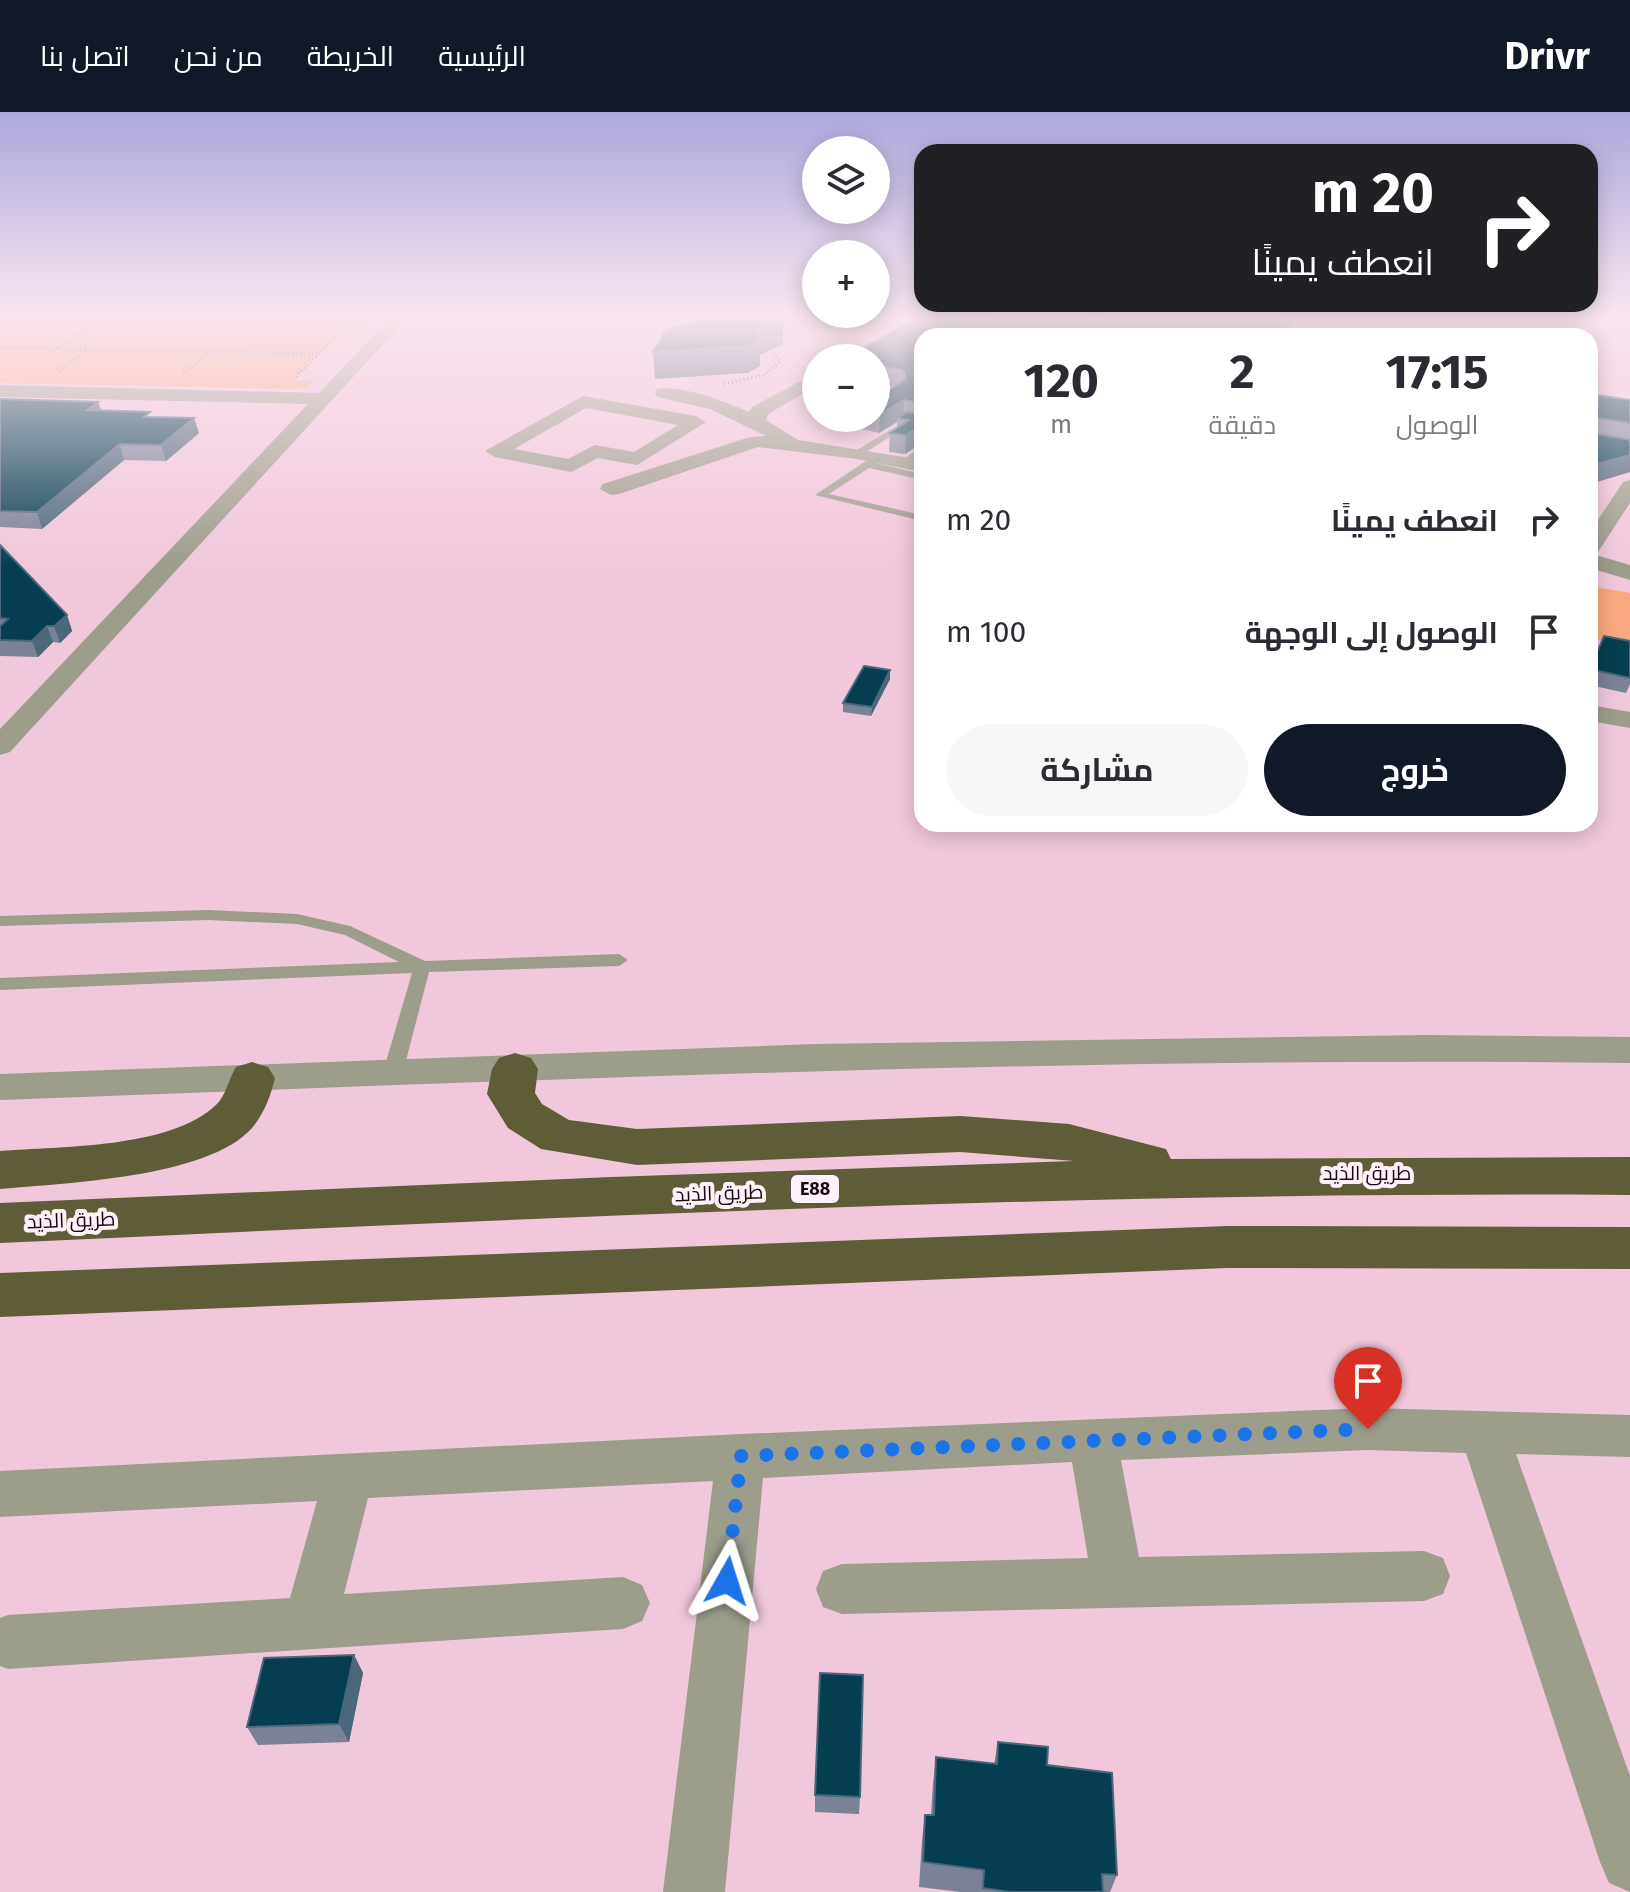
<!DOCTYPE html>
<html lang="ar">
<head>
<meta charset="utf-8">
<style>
	body { margin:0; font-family:"Fira Sans",Cairo,sans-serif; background:#f7f7f7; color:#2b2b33; direction:rtl; height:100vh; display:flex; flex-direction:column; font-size:30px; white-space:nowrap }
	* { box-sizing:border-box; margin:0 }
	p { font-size:26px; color:#7c7c81 }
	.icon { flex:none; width:44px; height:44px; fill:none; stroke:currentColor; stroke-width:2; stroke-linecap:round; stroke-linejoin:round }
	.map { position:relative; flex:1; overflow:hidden; direction:ltr }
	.details { position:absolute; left:914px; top:216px; width:684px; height:504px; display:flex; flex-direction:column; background:#fff; border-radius:24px; box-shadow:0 4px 20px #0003; direction:rtl }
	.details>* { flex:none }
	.banner { position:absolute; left:914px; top:32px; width:684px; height:168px; border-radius:24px; box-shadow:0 4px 20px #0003; direction:rtl; background:#202124; color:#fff; overflow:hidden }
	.controls { position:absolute; left:802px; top:24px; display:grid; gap:16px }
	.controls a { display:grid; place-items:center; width:88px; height:88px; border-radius:50%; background:#fff; box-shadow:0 4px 20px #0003; font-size:40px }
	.pin { position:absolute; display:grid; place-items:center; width:68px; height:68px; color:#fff; margin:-82px -34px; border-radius:50% 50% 50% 0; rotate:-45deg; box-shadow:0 0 8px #0007 }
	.pin .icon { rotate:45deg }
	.me { position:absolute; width:88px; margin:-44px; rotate:6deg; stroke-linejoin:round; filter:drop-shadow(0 0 6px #0008) }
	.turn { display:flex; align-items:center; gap:28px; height:168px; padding:0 32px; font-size:36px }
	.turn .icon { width:104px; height:104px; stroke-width:2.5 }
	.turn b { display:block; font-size:56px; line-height:68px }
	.eta { display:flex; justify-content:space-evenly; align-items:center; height:136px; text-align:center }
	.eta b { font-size:48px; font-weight:700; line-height:56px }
	.button { display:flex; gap:16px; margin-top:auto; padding:16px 32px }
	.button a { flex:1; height:92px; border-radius:48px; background:#111827; color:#fff; font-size:32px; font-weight:700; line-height:92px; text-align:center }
	.button a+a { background:#f7f7f7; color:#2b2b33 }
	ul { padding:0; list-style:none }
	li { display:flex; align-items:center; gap:24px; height:112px; padding:0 32px }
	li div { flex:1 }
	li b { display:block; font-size:30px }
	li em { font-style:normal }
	header { display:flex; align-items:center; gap:48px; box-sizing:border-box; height:112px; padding:0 40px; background:#111827; color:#fff }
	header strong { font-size:38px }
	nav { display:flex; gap:44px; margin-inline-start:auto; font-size:28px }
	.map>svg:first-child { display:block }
</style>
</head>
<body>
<header>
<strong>Drivr</strong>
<nav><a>الرئيسية</a><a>الخريطة</a><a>من نحن</a><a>اتصل بنا</a></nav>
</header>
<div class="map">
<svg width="1630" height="1780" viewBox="0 0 1630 1780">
	<rect width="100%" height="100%" fill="#f1c7db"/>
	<g fill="#f9a87f">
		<polygon points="0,205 367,210 369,213 364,217 348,216 293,268 313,269 309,275 297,277 0,271"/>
		<polygon points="1314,205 1339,205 1464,224 1290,224"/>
		<polygon points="1590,474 1630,481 1630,534 1590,526"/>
	</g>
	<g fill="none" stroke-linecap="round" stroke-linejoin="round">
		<g stroke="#7a5f6d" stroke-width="3" stroke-dasharray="1 3" stroke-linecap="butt">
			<polyline points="14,205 100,207"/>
			<polyline points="1489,224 1505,205"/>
			<polyline points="0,236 319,242"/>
			<polyline points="58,236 101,207 311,211"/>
			<polyline points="59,259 88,237"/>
			<polyline points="183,262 209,240"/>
			<polyline points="296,265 334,227"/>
			<polyline points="724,272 764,263 780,250 774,240"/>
		</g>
		<g fill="#9d9d8c" fill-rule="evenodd">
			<polygon points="1092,205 1100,205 1106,215 1097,224 1088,224 1098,215"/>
			<polygon points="905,309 922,313 922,319 906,315 861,343 852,341"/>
			<polygon points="922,334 922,342 909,353 901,353 901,349"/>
			<polygon points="875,343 884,345 876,351 922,362 922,368 869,356 829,382 922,403 922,409 815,383"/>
			<polygon points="208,798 297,802 350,814 425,849 619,842 628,848 619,854 429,860 403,960 393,967 383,960 412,861 0,878 0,866 399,850 345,823 297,812 208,808 0,814 0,804"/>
		</g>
		<g fill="#9d9d8c" fill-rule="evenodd">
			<polygon points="321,205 408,205 10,640 0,643 0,617 308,292 0,285 0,273 319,281 385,211 329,210"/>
			<path d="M812 263 816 264V274L768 302 766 308 798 328 922 348V360L857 347 758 335 619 382 611 383 600 377 603 372 750 325 766 324 710 297 657 285 655 281 657 277C680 272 728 290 749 300L752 295Z"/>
			<polygon points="876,274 902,279 904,283 876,302"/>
			<path d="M583 284 696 304 706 310 637 353 598 346 571 360 495 345 485 339ZM586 296 678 313 634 340 595 333 568 347 514 337Z"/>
			<polygon points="846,306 870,306 848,319 838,313"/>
			<polygon points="1630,368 1630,391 1596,443 1630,453 1630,468 1590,456 1590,420 1623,370"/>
			<polygon points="1590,593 1630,600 1630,616 1590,609"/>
			<path d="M1426 923 1630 925V951C1086 944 543 968 0 988V962L815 932Z"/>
			<polygon points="1368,1296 1630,1303 1630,1345 1516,1342 1630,1664 1630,1780 1609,1771 1600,1750 1466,1341 1368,1338 1121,1348 1139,1445 1424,1439 1443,1446 1450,1464 1443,1482 1424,1489 842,1502 823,1495 816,1477 823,1459 842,1452 1088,1446 1072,1350 763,1366 725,1780 663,1780 713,1369 368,1386 344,1482 623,1465 642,1473 650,1491 642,1509 623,1517 8,1557 0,1554 0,1506 8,1503 290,1486 317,1389 0,1405 0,1359 741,1322"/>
		</g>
		<g fill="#5e5d38" fill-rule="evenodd">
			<path d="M515 941 531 946 538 957 535 981 542 992 569 1008 637 1017 960 1004 1069 1012 1166 1037 1171 1047 1630 1045V1083C1086 1079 543 1106 0 1131V1091L611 1065 1074 1049 960 1040 637 1053 541 1037 508 1016 487 982 492 957 499 946Z"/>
			<path d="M252 950 268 955 275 966C271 983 264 1002 252 1016 208 1066 64 1071 0 1077V1039C61 1034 169 1037 216 993 226 984 229 966 236 955Z"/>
			<polygon points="1227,1114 1630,1115 1630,1157 1227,1156 0,1205 0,1161"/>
		</g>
	</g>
	<g fill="#7b8296">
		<polygon points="938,205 1095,205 1095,209 1099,210 1105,205 1284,205 1284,207 1292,208 1289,224 922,224 922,331 905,342 889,340 890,321 897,316 897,310 879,321 858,316 859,306 876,306 876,285 876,287 895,275 876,272 876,246 937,207"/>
		<polygon points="1590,277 1596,283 1630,288 1630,360 1590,372"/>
		<polygon points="0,287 98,290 101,298 151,305 199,321 166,349 124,348 42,417 0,415"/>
		<polygon points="822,306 842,306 836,312 822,309"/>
		<polygon points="0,433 67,503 72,519 60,531 53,530 38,545 0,544"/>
		<polygon points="1630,529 1630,572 1626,581 1590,573 1590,556"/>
		<polygon points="890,558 890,567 871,604 843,600 843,591"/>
		<polygon points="354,1543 363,1561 349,1630 258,1633 247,1615"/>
		<polygon points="998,1630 1047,1653 1117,1763 1110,1780 960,1780 919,1775 922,1728 925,1703 931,1703 933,1671 936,1645 994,1652"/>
		<polygon points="815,1683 860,1685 859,1702 815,1700"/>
	</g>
	<g fill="#4c677a">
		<polygon points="0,205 19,205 0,216"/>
		<polygon points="1280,205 1284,205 1282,216 1292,208 1289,224 1273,224"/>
		<polygon points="783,206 783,232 760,243 760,254 748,261 655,267 653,240 756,219"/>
		<polygon points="904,288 903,306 897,306 897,310 879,321 880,302"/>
		<polygon points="98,290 103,305 87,298"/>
		<polygon points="194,306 199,321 166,349 161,333"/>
		<polygon points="922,313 922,331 905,342 906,323"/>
		<polygon points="120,332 124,348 42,417 37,400"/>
		<polygon points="1630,343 1630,360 1590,372 1590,354"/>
		<polygon points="67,503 72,519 60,531 54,514"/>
		<polygon points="47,514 53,530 38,545 32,529"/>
		<polygon points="890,558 890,567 871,604 872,595"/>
		<polygon points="354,1543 363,1561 349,1630 339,1612"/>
	</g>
	<g fill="#053e51" stroke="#4c677a" stroke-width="2">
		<polygon points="710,205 778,205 783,206 756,219 759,227 747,234 653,240 666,218"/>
		<polygon points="918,205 935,205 937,207 993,209 993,205 1089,205 1087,207 1099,210 1105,205 1280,205 1278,206 1292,208 1273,224 922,224 922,291 904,288 880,302 876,302 876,285 876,287 906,267 903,258 877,253 876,254 876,246 846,246"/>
		<polygon points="1590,277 1593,278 1596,283 1630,288 1630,311 1590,305"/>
		<polygon points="0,287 98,290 87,298 150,300 144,305 194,306 161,333 120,332 37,400 0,399"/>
		<polygon points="907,300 922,302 922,313 906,323 890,321 909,308 897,306"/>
		<polygon points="1594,312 1596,322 1630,328 1630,343 1590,354 1590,313"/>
		<polygon points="0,433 67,503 54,514 47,514 32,529 0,528 0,514 8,507 0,506"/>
		<polygon points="1604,524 1630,529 1630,566 1590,557"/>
		<polygon points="864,554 890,558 872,595 843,591"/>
		<polygon points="354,1543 339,1612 247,1615 264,1546"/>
		<polygon points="820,1561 863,1563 860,1685 815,1683"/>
		<polygon points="998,1630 1048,1635 1047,1653 1112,1661 1117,1763 1102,1762 1103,1780 1010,1780 983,1776 984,1758 923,1750 925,1703 934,1703 936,1645 997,1652"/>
	</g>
	<linearGradient id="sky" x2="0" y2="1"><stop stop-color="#ada8dc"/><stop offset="0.45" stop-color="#f9e6ef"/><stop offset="1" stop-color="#f9e6ef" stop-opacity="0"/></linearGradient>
	<rect width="1630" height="454" fill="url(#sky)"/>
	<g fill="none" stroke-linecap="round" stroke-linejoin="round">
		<polyline stroke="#1a73e8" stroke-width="14" stroke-dasharray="0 25.2" points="727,1469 741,1344 1368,1317"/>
	</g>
	<g text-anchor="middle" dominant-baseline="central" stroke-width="8" stroke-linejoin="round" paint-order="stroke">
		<rect fill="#fff1f8" stroke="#5d4f57" stroke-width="2" x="791" y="1063" width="48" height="28" rx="6"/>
		<g font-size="18" font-weight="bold" fill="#180a12">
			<text x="815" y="1077">E88</text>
		</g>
		<g font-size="20" fill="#180a12" stroke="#fff1f8">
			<text x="1367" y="1061">طريق الذيد</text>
			<text transform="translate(719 1081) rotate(-2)">طريق الذيد</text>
			<text transform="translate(71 1108) rotate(-2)">طريق الذيد</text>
		</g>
	</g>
</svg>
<div class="controls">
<a><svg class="icon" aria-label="layers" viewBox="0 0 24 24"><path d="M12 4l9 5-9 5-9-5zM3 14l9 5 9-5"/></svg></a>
<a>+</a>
<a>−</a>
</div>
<div class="pin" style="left:1368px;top:1317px;background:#d93025"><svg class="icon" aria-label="arrive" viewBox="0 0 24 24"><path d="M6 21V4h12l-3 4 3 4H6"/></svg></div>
<svg class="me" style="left:727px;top:1469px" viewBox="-20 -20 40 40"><path d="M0-17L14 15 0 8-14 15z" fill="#1a73e8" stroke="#fff" stroke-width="4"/></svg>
<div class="banner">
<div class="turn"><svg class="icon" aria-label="right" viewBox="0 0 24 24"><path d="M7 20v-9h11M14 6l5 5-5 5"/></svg><div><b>20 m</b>انعطف يمينًا</div></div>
</div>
<section class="details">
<div class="eta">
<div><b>17:15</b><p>الوصول</p></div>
<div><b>2</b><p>دقيقة</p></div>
<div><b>120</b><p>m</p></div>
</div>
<ul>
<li><svg class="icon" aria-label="right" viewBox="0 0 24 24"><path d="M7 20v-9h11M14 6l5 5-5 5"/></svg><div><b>انعطف يمينًا</b></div><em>20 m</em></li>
<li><svg class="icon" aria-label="arrive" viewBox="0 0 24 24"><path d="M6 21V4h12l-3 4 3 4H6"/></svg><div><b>الوصول إلى الوجهة</b></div><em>100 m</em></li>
</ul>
<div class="button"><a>خروج</a><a>مشاركة</a></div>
</section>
</div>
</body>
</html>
